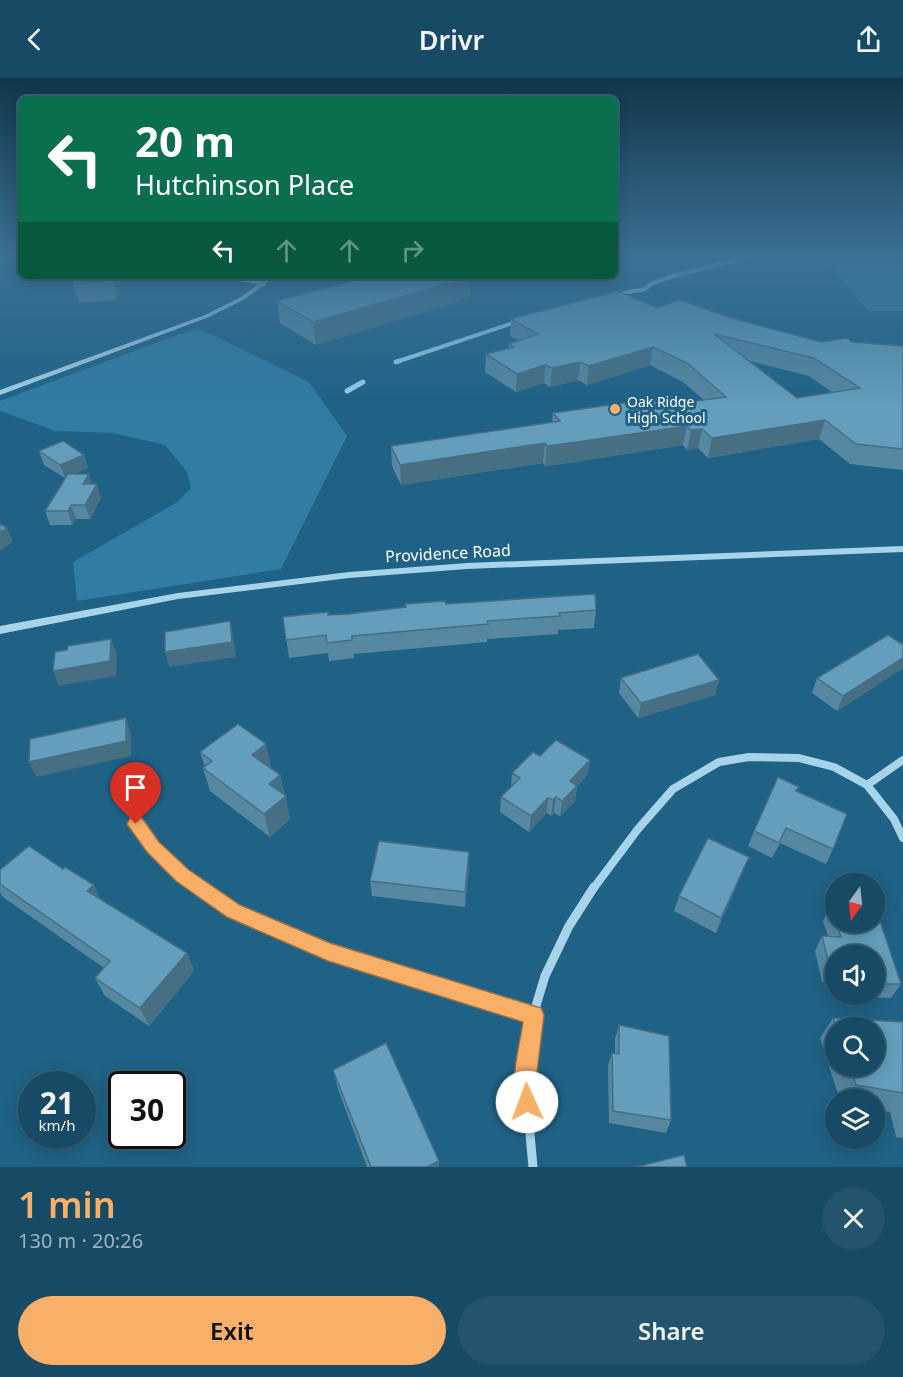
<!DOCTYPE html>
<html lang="en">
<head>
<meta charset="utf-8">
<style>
	body { margin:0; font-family:"Noto Sans",sans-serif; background:#24546d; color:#f1f3f6; height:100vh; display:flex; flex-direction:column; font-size:22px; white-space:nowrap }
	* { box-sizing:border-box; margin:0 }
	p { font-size:20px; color:#9eb3bf }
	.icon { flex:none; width:33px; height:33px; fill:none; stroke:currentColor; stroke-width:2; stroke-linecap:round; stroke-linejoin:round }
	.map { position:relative; height:1089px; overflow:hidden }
	.side { display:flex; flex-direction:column; background:#174a64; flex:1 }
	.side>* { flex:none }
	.top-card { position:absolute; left:18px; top:18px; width:600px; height:183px; border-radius:9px; box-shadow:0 3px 15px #0003,0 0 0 2px #366278; background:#0b6e4f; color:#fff; overflow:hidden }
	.needle { width:39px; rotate:195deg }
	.fabs { position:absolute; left:825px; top:795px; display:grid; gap:12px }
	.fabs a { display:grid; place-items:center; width:60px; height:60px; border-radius:50%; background:#174a64; box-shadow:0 3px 15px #0003,0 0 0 2px #366278; font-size:30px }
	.speed { position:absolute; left:18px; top:993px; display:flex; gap:12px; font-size:30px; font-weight:700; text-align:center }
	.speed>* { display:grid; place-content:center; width:78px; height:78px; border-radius:50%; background:#174a64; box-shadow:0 3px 15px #0003,0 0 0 2px #366278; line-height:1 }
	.speed small { font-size:15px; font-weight:400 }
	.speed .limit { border:3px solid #111; border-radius:9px; background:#fff; color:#111 }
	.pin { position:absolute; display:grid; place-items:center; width:51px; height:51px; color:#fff; margin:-62px -26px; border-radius:50% 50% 50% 0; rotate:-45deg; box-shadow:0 0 6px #0007 }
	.pin .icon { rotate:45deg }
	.me { position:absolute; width:66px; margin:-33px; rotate:358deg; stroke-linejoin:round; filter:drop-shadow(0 0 4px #0008) }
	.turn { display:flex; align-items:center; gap:21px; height:126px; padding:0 18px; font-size:27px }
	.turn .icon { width:78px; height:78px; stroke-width:2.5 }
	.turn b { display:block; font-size:42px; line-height:51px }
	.lanes { display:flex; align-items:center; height:57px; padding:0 18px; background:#0003; justify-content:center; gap:30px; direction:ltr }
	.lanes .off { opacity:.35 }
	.round { display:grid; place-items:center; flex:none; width:63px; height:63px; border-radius:32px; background:#24546d }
	.summary { display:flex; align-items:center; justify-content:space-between; height:102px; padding:0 18px }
	h1 { font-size:36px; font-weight:600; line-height:45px; color:#f8af68 }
	.cta { display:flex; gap:12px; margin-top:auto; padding:12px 18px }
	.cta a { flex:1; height:69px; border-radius:36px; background:#f8af68; color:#111; font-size:24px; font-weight:600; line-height:69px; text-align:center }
	.cta a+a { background:#24546d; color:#f1f3f6 }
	header { display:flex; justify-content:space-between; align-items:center; height:78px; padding:0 18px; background:#174a64; font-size:27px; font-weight:600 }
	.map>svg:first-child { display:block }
</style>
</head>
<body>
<header><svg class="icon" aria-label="back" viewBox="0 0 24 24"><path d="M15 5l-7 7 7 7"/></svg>Drivr<svg class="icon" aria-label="share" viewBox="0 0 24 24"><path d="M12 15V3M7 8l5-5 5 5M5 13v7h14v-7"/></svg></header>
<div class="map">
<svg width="903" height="1089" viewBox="0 0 903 1089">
	<rect width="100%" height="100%" fill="#1f6286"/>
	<g fill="#307ca3">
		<polygon points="829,186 903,187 903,233 868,233"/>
		<polygon points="200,251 309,304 347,358 281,491 77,523 73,484 176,425 191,410 187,394 165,367 113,355 56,353 0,333 0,323 180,256"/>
	</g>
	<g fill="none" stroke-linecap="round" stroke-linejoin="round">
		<g stroke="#9bd2ec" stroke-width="4">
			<polyline points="613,217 645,211 652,205 676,197 753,178"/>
			<polyline points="396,284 519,243"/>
		</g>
		<g stroke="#9bd2ec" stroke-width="5">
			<polyline points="396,284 399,283"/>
			<polyline points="347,313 363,304"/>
		</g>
		<polyline stroke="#a8d4ea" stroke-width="4" points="226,198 264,206"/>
		<g stroke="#a8d4ea" stroke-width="8">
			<polyline points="867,707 903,682"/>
			<polyline points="136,746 162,777 202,811"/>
			<polyline points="593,811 638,751 673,711 719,684 749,679 799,680 834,689 867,707 894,741 903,760"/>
		</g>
		<g stroke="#a8d4ea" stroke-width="9">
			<path d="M200 809C263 853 334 875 407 898 449 911 491 925 534 937"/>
			<polyline points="533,1089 525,1002 535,931 545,898 569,848 594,809"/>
		</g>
		<g fill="#a8d4ea" fill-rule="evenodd">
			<polygon points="269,198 276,198 245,221 209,239 0,317 0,312 205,237 241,219"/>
			<polygon points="903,468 903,474 467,491 349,500 178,521 0,556 0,548 178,515 349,494 467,485"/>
		</g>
	</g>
	<g fill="#5688a2" fill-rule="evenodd">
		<polygon points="122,198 117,222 79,225 73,205"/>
		<polygon points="365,198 469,198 470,220 316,267 280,245 277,223 365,200"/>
		<path d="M657 230 731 240 821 264H852L903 268V392L850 386 819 361 708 380 698 370 687 372 683 367 575 384 545 388 543 385 401 407 392 388 391 368 552 345 553 335 667 327 704 322 683 304 650 287 587 307 578 302 550 309 544 305 516 314 485 294 486 276 509 270V266L518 262 510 258 511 241ZM750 283 809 298 833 315 797 320Z"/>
		<polygon points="39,373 84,377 88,390 74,396 92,406 101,420 90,441 76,441 72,447 50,447 45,433 65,400 44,387"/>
		<polygon points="446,526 596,532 594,550 558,552 558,556 487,561 487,564 354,576 354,580 329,583 328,575 289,580 283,539 348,536"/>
		<polygon points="903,567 903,590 837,633 812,615 817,600"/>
		<polygon points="621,600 719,602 715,617 638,640 619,615"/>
		<polygon points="200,674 271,688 269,690 280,697 290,741 270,759 210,713 203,690 205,689"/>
		<polygon points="540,678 590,682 587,697 577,709 575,723 560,738 554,735 551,738 547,735 529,754 500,734 501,719 511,709 512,695"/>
		<polygon points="797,713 833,771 826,786 780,765 772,780 748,768 754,753"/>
		<polygon points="749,779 716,855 674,833 679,818"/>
		<polygon points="469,789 465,829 372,818 370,803"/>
		<polygon points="63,791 94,807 100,821 187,875 194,893 149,948 105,918 95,900 104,890 3,819 0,814 0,792"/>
		<polygon points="831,828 836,829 836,844 874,844 901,906 891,920 845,919 845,916 874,916 874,878 836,878 836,905 822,904 815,873 822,858 828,858 823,843"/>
		<path d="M833 940 903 944V1060L896 1059 890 1034 874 1032V1022H840L820 960ZM836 950H874V988H836Z"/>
		<polygon points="619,947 671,1042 666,1055 609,1045 608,988 612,975 615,975 615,961"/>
		<polygon points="333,992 439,1083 439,1089 367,1089 338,1011"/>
	</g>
	<g fill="#466f84">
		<polygon points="113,198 122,198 117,222 112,202"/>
		<polygon points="470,199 470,220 316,267 313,244"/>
		<polygon points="653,269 650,287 587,307 589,288"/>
		<polygon points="580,284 578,302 550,309 552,290"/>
		<polygon points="545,287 544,305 516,314 517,296"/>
		<polygon points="825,342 819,361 708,380 712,360"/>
		<polygon points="687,348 683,367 575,384 545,388 547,368"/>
		<polygon points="702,351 698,370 687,372 691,352"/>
		<polygon points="545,365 543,385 401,407 400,387"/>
		<polygon points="84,377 88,390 65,400 60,387"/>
		<polygon points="89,396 93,410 83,406"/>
		<polygon points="97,406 101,420 90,441 85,427"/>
		<polygon points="71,427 76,441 72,447 68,433"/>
		<polygon points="7,450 13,464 0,473 0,454"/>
		<polygon points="230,543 233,558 236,579 169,589 165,574"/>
		<polygon points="111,561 117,576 116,598 59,608 53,593"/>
		<polygon points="903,580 903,590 837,633 843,618"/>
		<polygon points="719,602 715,617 638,640 641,625"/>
		<polygon points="126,640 131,656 131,678 36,699 29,684"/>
		<polygon points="266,666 271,688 257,700 252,677"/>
		<polygon points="590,682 587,697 577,709 575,723 560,738 562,723 570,703"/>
		<polygon points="280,697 284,720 286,718 290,741 270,759 264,736 269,706"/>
		<polygon points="556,719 554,735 551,738 553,722"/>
		<polygon points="548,720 547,735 529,754 531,738"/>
		<polygon points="469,774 469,789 465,829 465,814"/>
		<polygon points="749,779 743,794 716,855 721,840"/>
		<polygon points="94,807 103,826 87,813"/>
		<polygon points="187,875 194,893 149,948 140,930"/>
		<polygon points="439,1083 439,1089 427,1089"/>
	</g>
	<g fill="#649ebc" stroke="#466f84" stroke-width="1.5" fill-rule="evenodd">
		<polygon points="76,198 113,198 112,202 73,205"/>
		<polygon points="366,198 469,198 470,199 313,244 277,223 368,199"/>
		<path d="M618 213 657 230 680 222 731 240 821 264 847 260 852 264 903 268V371L856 366 825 342 712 360 702 351 691 352 687 348 577 364 547 368 545 365 400 387 391 368 560 343 553 335 659 320 667 327 726 319 687 285 653 269 589 288 580 284 552 290 545 287 517 296 486 276 514 269 509 266 538 256 511 241ZM714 256 814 280 860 310 797 320Z"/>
		<polygon points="63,363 84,377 60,387 39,373"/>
		<polygon points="68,396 89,396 83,406 97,406 85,427 71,427 68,433 45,433"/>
		<polygon points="0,446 7,450 0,454"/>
		<polygon points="595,516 596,532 559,535 560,538 487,543 488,546 352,558 352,562 327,565 326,557 286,562 283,539 328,534 328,537 348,536 406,529 405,526 445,523 446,526"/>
		<polygon points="230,543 232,564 165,574 165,554"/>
		<polygon points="888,557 903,567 903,580 843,618 817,600"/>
		<polygon points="111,561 110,583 53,593 55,574 67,572 68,568"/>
		<polygon points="698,576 719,602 641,625 621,600"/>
		<polygon points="126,640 126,663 29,684 30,661"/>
		<polygon points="238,646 266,666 252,677 280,697 269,706 286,718 264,736 203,690 212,683 200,674"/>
		<polygon points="556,662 590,682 570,703 577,708 562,723 556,719 553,722 548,720 531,738 501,719 520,700 512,695 533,674 540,678"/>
		<polygon points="778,699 799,709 796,713 847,736 833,771 786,750 779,765 754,753"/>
		<polygon points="708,760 749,779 721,840 679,818"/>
		<polygon points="379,763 469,774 465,814 370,803"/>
		<polygon points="29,768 63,791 65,789 94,807 87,813 187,875 140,930 95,900 110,883 0,806 0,792"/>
		<polygon points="831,828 836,829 836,842"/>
		<polygon points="874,831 876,831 901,906 874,906 874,878 836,878 836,890 830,890 822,858 841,859 836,844 874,844"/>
		<polygon points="833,940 903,944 903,1015 856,1007 850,988 874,988 874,950 837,950"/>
		<polygon points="619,947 669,958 671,1042 613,1033 612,975 619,976"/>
		<polygon points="386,965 439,1083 427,1089 371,1089 333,992"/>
		<polygon points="684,1077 687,1089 636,1089"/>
	</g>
	<linearGradient id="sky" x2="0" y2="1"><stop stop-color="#11364a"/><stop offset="0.54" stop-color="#3c7195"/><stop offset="1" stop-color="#3c7195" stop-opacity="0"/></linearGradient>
	<rect width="903" height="330" fill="url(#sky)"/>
	<path fill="#f8af68" stroke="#a17244" stroke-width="1.5" d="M136 738 142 740 159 764 189 792 240 827 330 865 541 930 544 937 536 1002 538 1024 535 1031 527 1035 519 1031C508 1005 519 972 523 944L328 883 227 839 176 803 147 774 127 746 130 740Z"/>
	<circle fill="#f8af68" stroke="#1f6286" stroke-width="2" cx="615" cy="331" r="6"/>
	<g text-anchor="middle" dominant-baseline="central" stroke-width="6" stroke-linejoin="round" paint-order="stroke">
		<g font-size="14" fill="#fff" stroke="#1f6286" text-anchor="start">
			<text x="627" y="323">Oak Ridge<tspan x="627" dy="16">High School</tspan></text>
		</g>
		<g font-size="16" fill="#fff" stroke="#1f6286">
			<text transform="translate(448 475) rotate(-3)">Providence Road</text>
		</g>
	</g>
</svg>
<div class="fabs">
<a><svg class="needle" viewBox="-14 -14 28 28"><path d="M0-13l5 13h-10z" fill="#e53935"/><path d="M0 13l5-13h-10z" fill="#9eb3bf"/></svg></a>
<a><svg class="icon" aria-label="sound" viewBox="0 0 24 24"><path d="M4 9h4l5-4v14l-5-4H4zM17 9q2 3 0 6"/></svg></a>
<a><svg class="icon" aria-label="search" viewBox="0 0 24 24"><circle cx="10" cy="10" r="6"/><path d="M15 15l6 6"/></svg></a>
<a><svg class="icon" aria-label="layers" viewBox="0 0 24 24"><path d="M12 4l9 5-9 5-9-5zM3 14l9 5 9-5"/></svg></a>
</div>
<div class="speed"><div>21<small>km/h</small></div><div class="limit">30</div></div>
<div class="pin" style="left:136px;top:746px;background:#d93025"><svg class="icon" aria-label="arrive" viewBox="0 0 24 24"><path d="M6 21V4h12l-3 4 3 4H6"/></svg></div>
<svg class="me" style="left:527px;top:1024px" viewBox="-20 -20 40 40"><circle r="19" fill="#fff"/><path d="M0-13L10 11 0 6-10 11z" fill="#f8af68"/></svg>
<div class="top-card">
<div class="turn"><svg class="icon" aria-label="left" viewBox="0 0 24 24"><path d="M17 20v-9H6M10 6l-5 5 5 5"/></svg><div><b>20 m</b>Hutchinson Place</div></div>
<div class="lanes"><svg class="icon" aria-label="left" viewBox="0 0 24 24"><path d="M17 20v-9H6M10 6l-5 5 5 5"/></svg><svg class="icon off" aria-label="ahead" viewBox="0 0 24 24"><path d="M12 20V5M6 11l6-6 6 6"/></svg><svg class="icon off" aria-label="ahead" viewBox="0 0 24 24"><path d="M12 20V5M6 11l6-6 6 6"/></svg><svg class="icon off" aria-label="right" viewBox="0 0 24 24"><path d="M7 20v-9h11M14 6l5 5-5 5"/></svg></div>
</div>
</div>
<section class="side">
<div class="summary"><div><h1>1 min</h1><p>130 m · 20:26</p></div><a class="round"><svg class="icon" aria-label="close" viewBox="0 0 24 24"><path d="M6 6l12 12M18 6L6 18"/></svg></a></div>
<div class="cta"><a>Exit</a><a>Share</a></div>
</section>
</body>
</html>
